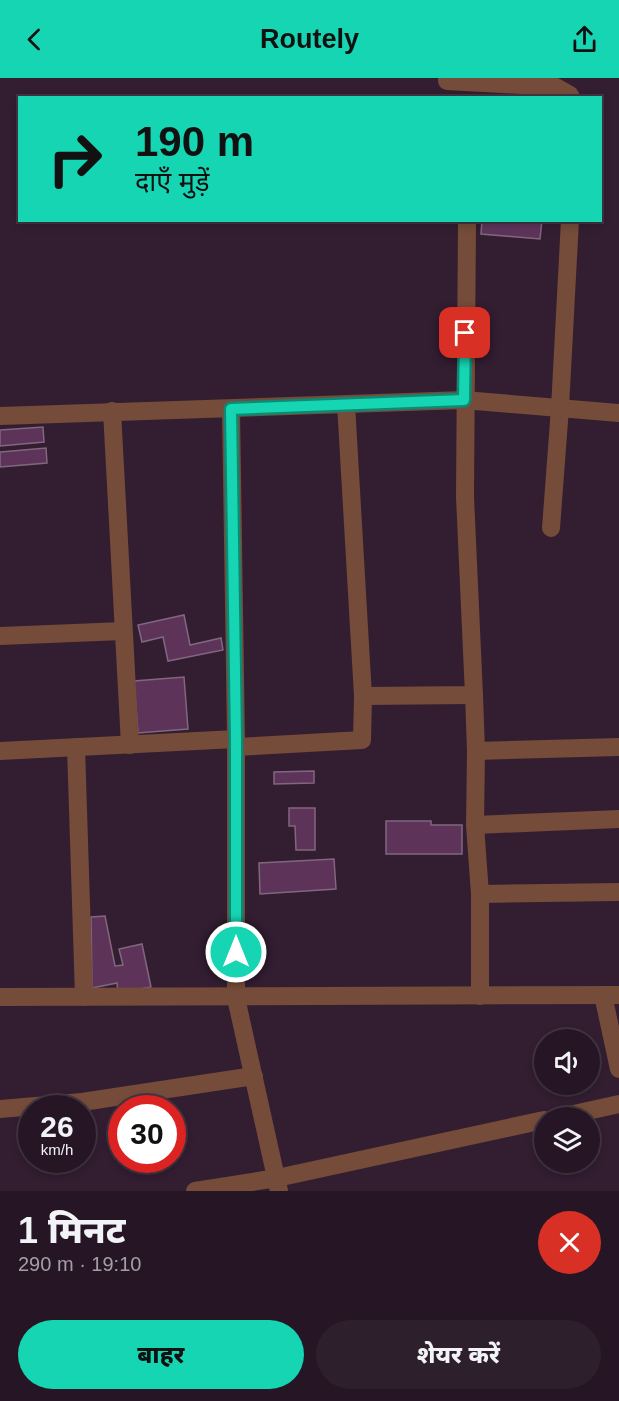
<!DOCTYPE html>
<html lang="hi">
<head>
<meta charset="utf-8">
<style>
	body { margin:0; font-family:Arial,"Noto Sans Devanagari",sans-serif; background:#2e1f2d; color:#f1f3f6; height:100vh; display:flex; flex-direction:column; font-size:22px; white-space:nowrap }
	* { box-sizing:border-box; margin:0 }
	p { font-size:20px; color:#a49fa7 }
	.icon { flex:none; width:33px; height:33px; fill:none; stroke:currentColor; stroke-width:2; stroke-linecap:round; stroke-linejoin:round }
	.map { position:relative; height:1113px; overflow:hidden }
	.panel { display:flex; flex-direction:column; background:#261625; flex:1 }
	.panel>* { flex:none }
	.guide { position:absolute; left:18px; top:18px; width:584px; height:126px; border-radius:0px; box-shadow:0 3px 9px #0003,0 0 0 2px #423542; background:#16d5b3; color:#111; overflow:hidden }
	.buttons { position:absolute; left:534px; top:951px; display:grid; gap:12px }
	.buttons a { display:grid; place-items:center; width:66px; height:66px; border-radius:50%; background:#261625; box-shadow:0 3px 9px #0003,0 0 0 2px #423542; font-size:30px }
	.speed { position:absolute; left:18px; top:1017px; display:flex; gap:12px; font-size:30px; font-weight:700; text-align:center }
	.speed>* { display:grid; place-content:center; width:78px; height:78px; border-radius:50%; background:#261625; box-shadow:0 3px 9px #0003,0 0 0 2px #423542; line-height:1 }
	.speed small { font-size:15px; font-weight:400 }
	.speed .limit { border:9px solid #d22; background:#fff; color:#111 }
	.pin { position:absolute; display:grid; place-items:center; width:51px; height:51px; color:#fff; margin:-26px; border-radius:12px; box-shadow:0 3px 9px #0006 }
	.me { position:absolute; width:66px; margin:-33px; rotate:0deg; stroke-linejoin:round; filter:drop-shadow(0 0 4px #0008) }
	.turn { display:flex; align-items:center; gap:21px; height:126px; padding:0 18px; font-size:27px }
	.turn .icon { width:78px; height:78px; stroke-width:2.5 }
	.turn b { display:block; font-size:42px; line-height:51px }
	.round { display:grid; place-items:center; flex:none; width:63px; height:63px; border-radius:32px; background:#2e1f2d }
	.head { display:flex; align-items:center; justify-content:space-between; height:102px; padding:0 18px }
	h1 { font-size:36px; font-weight:800; line-height:45px }
	.cta { display:flex; gap:12px; margin-top:auto; padding:12px 18px }
	.cta a { flex:1; height:69px; border-radius:36px; background:#16d5b3; color:#111; font-size:24px; font-weight:800; line-height:69px; text-align:center }
	.cta a+a { background:#2e1f2d; color:#f1f3f6 }
	header { display:flex; justify-content:space-between; align-items:center; height:78px; padding:0 18px; background:#16d5b3; color:#111; font-size:27px; font-weight:800 }
	.map>svg:first-child { display:block }
</style>
</head>
<body>
<header><svg class="icon" aria-label="back" viewBox="0 0 24 24"><path d="M15 5l-7 7 7 7"/></svg>Routely<svg class="icon" aria-label="share" viewBox="0 0 24 24"><path d="M12 15V3M7 8l5-5 5 5M5 13v7h14v-7"/></svg></header>
<div class="map">
<svg width="619" height="1113" viewBox="0 0 619 1113">
	<rect width="100%" height="100%" fill="#321d31"/>
	<g fill="#5d335a" stroke="#80677e" stroke-width="1.5">
		<polygon points="482,142 542,142 540,161 481,156"/>
		<polygon points="43,349 44,364 0,368 0,352"/>
		<polygon points="46,370 47,385 0,389 0,374"/>
		<polygon points="184,537 190,567 221,560 223,572 168,583 163,559 142,564 138,547"/>
		<polygon points="184,599 188,651 138,655 134,603"/>
		<polygon points="314,693 314,705 274,706 274,694"/>
		<polygon points="289,730 315,730 315,772 296,772 295,748 289,748"/>
		<polygon points="386,743 431,743 431,747 462,747 462,776 386,776"/>
		<polygon points="334,781 336,811 260,816 259,785"/>
		<polygon points="105,838 115,888 123,887 119,871 142,866 151,909 118,915 117,905 92,910 91,839"/>
	</g>
	<g fill="none" stroke-linecap="round" stroke-linejoin="round">
		<g stroke="#754b39" stroke-width="18">
			<polyline points="447,0 447,3 556,9 570,17 571,20"/>
			<polyline points="231,331 236,661 236,920 279,1113"/>
			<polyline points="112,333 130,667"/>
			<polyline points="0,338 464,322 619,335"/>
			<polyline points="551,450 560,330 570,142"/>
			<polyline points="0,558 123,553"/>
			<polyline points="474,617 476,673"/>
			<polyline points="363,618 474,617 465,419 467,142"/>
			<polyline points="76,669 84,919"/>
			<polyline points="236,669 362,662 363,618 346,326"/>
			<polyline points="0,673 236,661"/>
			<polyline points="475,747 619,741"/>
			<polyline points="480,816 619,814"/>
			<polyline points="603,917 619,991"/>
			<polyline points="480,918 480,816 475,747 476,673 619,669"/>
			<polyline points="0,919 619,917"/>
			<polyline points="0,1031 82,1024 254,998"/>
			<polyline points="556,1040 619,1026"/>
			<polyline points="195,1113 277,1100 544,1042"/>
		</g>
	</g>
	<g fill="none" stroke-linecap="round" stroke-linejoin="round">
		<g stroke="#0e8a74" stroke-width="15">
			<polyline id="route" points="236,874 236,661 231,331 464,322 465,255"/>
		</g>
		<use href="#route" stroke="#16d5b3" stroke-width="10"/>
	</g>
</svg>
<div class="buttons">
<a><svg class="icon" aria-label="sound" viewBox="0 0 24 24"><path d="M4 9h4l5-4v14l-5-4H4zM17 9q2 3 0 6"/></svg></a>
<a><svg class="icon" aria-label="layers" viewBox="0 0 24 24"><path d="M12 4l9 5-9 5-9-5zM3 14l9 5 9-5"/></svg></a>
</div>
<div class="speed"><div>26<small>km/h</small></div><div class="limit">30</div></div>
<div class="pin" style="left:465px;top:255px;background:#d93025"><svg class="icon" aria-label="arrive" viewBox="0 0 24 24"><path d="M6 21V4h12l-3 4 3 4H6"/></svg></div>
<svg class="me" style="left:236px;top:874px" viewBox="-20 -20 40 40"><circle r="17" fill="#16d5b3" stroke="#fff" stroke-width="3"/><path d="M0-11L8 9 0 5-8 9z" fill="#fff"/></svg>
<div class="guide">
<div class="turn"><svg class="icon" aria-label="right" viewBox="0 0 24 24"><path d="M7 20v-9h11M14 6l5 5-5 5"/></svg><div><b>190 m</b>दाएँ मुड़ें</div></div>
</div>
</div>
<section class="panel">
<div class="head"><div><h1>1 मिनट</h1><p>290 m · 19:10</p></div><a class="round" style="background:#d93025;color:#fff"><svg class="icon" aria-label="close" viewBox="0 0 24 24"><path d="M6 6l12 12M18 6L6 18"/></svg></a></div>
<div class="cta"><a>बाहर</a><a>शेयर करें</a></div>
</section>
</body>
</html>
